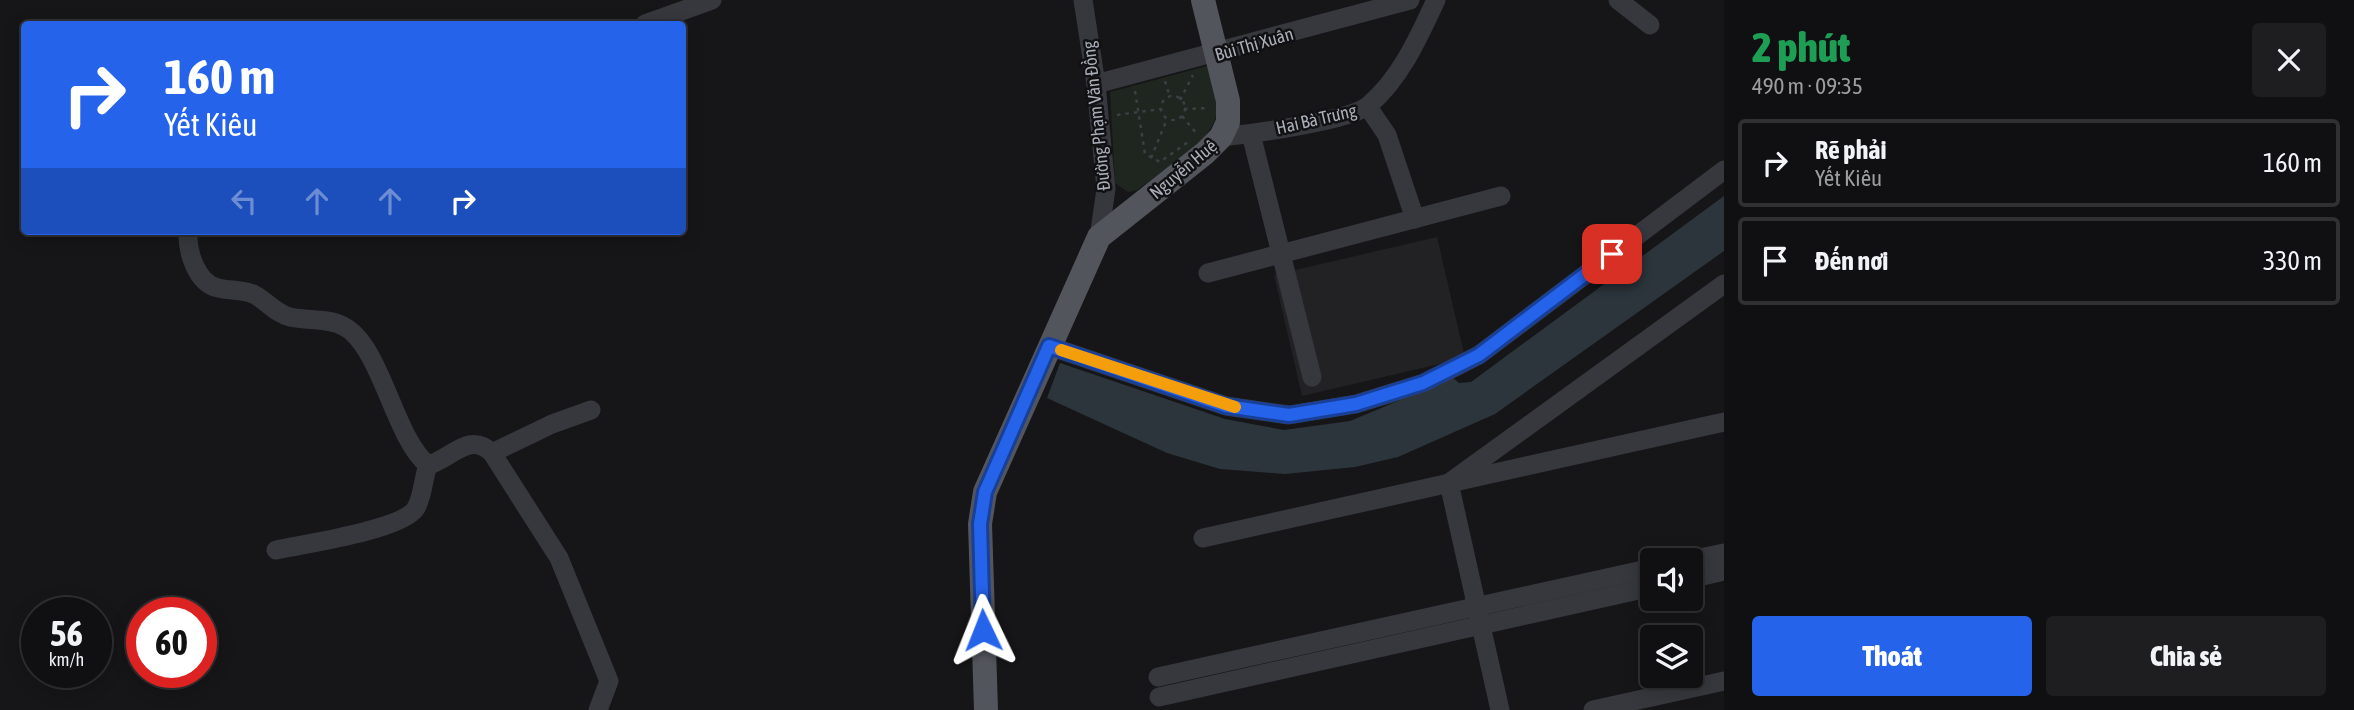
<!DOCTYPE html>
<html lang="vi">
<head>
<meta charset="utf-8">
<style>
	body { margin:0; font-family:"Asap Condensed",sans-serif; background:#1e1e20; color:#f1f3f6; height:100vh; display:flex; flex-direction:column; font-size:26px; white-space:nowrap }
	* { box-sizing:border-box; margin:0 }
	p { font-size:23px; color:#9c9d9f }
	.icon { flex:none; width:38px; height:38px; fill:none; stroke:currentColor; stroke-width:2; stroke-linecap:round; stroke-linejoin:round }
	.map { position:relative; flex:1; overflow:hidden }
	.panel { display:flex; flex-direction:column; background:#101012; width:630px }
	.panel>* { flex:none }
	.banner { position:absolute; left:21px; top:21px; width:665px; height:214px; border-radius:7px; box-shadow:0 4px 18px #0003,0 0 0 2px #303032; background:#2563eb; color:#fff; overflow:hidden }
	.controls { position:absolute; left:1640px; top:548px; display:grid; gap:14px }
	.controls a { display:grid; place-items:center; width:63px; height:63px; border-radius:7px; background:#101012; box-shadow:0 4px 18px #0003,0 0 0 2px #303032; font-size:35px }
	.speed { position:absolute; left:21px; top:597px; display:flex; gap:14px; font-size:35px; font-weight:700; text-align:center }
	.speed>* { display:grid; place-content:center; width:91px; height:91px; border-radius:50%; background:#101012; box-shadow:0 4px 18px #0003,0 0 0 2px #303032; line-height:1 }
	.speed small { font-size:18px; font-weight:400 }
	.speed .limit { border:10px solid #d22; background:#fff; color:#111 }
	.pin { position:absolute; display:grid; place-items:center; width:60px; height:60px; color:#fff; margin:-30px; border-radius:14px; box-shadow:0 4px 10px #0006 }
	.me { position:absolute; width:77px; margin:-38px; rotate:358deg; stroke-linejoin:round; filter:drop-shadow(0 0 5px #0008) }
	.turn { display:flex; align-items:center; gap:24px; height:147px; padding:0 28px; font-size:32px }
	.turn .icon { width:91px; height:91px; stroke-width:2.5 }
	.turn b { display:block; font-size:49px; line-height:60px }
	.lanes { display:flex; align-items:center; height:66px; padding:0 28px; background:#0003; justify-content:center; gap:35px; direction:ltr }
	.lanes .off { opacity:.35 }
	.round { display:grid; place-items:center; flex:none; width:74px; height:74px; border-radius:7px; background:#1e1e20 }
	.head { display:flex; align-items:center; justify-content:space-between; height:119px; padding:0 28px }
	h1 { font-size:42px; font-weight:800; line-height:52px; color:#1e9e55 }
	.primary-button { display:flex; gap:14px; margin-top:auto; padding:14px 28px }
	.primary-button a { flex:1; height:80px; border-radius:7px; background:#2563eb; color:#fff; font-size:28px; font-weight:800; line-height:80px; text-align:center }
	.primary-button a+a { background:#1e1e20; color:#f1f3f6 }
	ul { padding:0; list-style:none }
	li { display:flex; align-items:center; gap:21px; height:88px; margin:0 14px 10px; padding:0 14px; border:4px solid #303032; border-radius:7px }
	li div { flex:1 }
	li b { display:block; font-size:26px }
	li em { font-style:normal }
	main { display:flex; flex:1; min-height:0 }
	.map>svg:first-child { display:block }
</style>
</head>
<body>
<main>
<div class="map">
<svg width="1724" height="710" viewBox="0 0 1724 710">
	<rect width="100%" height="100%" fill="#161618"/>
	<polygon fill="#222225" points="1437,237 1465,358 1302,396 1274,275"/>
	<path fill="#1e261f" d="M1207 66C1211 82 1218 98 1216 115 1213 141 1158 175 1137 190L1128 192 1115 183 1110 92Z"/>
	<polygon fill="#2c353c" points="1724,196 1724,251 1495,414 1398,457 1355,467 1285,474 1220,469 1167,453 1047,398 1060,363 1225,419 1284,430 1350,421 1453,378 1459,383 1471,382"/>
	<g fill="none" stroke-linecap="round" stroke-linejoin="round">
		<g stroke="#3d3f44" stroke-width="2.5" stroke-dasharray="3.5 5" stroke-linecap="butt">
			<polyline points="1165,81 1170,97"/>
			<polyline points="1135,91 1145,154 1160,162 1188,142"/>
			<circle cx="1173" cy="108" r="12"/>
			<polyline points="1180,100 1193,75"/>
			<polyline points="1184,109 1209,108"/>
			<polyline points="1117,115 1161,109"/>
			<polyline points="1182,116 1197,134"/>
			<polyline points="1151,158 1167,119"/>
		</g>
		<g stroke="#37383d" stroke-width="19">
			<polyline points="1083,0 1096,84 1106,189 1099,237"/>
			<polyline points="1618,0 1650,25"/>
			<polyline points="645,24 712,0"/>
			<polyline points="1096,84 1410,0"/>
			<polyline points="1368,107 1387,135 1415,219"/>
			<polyline points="1251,134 1312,377"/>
			<path d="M1221 137C1249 134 1351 121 1369 105 1401 78 1419 36 1436 0"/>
			<path d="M188 231C187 251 196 283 218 288 230 291 244 289 255 295 268 302 275 313 290 317 307 321 328 318 343 326 381 344 394 438 428 465 450 460 469 430 492 453L559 558 609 681 598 710"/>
			<polyline points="1208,273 1501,196"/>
			<polyline points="1049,346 1226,406 1289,415 1356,404 1424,383 1479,355 1724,170"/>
			<polyline points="492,453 552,424 591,410"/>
			<polyline points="1203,538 1724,422"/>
			<path d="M276 550C304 544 403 530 416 508 423 496 423 479 428 465"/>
			<polyline points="1690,560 1724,553"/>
			<polyline points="1690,579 1724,571"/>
			<polyline points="1158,677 1652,568"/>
			<polyline points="1159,697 1652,587"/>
			<polyline points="1500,710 1449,483 1724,284"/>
			<polyline points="1593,710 1724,681"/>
		</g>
		<polyline stroke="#53555c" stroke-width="24" points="986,710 980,524 985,492 1099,237 1205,153 1221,137 1228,122 1228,101 1203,0"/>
	</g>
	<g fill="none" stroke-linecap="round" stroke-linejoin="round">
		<g stroke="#184099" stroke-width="18">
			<polyline id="route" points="983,630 980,524 985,492 1049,346 1226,406 1289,415 1356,404 1423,383 1479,355 1612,254"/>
		</g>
		<use href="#route" stroke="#2563eb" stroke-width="12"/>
		<polyline stroke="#f59e0b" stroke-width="12" points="1061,350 1235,407"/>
	</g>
	<g text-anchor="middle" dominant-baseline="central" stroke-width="5" stroke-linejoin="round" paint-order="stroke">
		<g font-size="18" fill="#a8adb8" stroke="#111113">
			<text transform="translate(1254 44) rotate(-16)">Bùi Thị Xuân</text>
			<text transform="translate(1096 116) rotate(-96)">Đường Phạm Văn Đồng</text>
			<text transform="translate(1316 119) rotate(-13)">Hai Bà Trưng</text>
			<text transform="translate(1183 169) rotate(-40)">Nguyễn Huệ</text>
		</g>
	</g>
</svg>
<div class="controls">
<a><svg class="icon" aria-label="sound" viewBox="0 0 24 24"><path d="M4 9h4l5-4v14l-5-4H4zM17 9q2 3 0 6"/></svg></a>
<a><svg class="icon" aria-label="layers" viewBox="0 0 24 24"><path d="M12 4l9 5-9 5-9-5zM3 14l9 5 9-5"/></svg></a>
</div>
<div class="speed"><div>56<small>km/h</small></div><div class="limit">60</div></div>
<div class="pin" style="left:1612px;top:254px;background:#d93025"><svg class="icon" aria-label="arrive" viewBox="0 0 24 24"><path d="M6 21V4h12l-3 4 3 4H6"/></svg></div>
<svg class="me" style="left:983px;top:630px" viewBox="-20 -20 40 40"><path d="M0-17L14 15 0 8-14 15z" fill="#2563eb" stroke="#fff" stroke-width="4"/></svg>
<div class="banner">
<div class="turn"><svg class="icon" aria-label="right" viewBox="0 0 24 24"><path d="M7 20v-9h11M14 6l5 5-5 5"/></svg><div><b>160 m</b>Yết Kiêu</div></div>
<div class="lanes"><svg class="icon off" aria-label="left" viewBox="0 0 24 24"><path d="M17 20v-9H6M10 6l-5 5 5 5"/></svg><svg class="icon off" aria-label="ahead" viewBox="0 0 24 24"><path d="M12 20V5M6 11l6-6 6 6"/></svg><svg class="icon off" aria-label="ahead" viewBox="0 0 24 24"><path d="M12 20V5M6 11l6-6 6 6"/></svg><svg class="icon" aria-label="right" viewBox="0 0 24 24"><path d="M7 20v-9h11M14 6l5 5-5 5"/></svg></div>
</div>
</div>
<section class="panel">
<div class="head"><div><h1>2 phút</h1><p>490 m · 09:35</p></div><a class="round"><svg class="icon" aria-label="close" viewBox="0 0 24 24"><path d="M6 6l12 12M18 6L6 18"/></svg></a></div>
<ul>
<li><svg class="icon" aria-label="right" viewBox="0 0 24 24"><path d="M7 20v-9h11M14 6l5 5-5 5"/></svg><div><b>Rẽ phải</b><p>Yết Kiêu</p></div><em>160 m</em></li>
<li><svg class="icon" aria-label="arrive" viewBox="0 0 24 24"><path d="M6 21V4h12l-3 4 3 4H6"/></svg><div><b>Đến nơi</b></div><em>330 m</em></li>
</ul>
<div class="primary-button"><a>Thoát</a><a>Chia sẻ</a></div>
</section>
</main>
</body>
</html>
